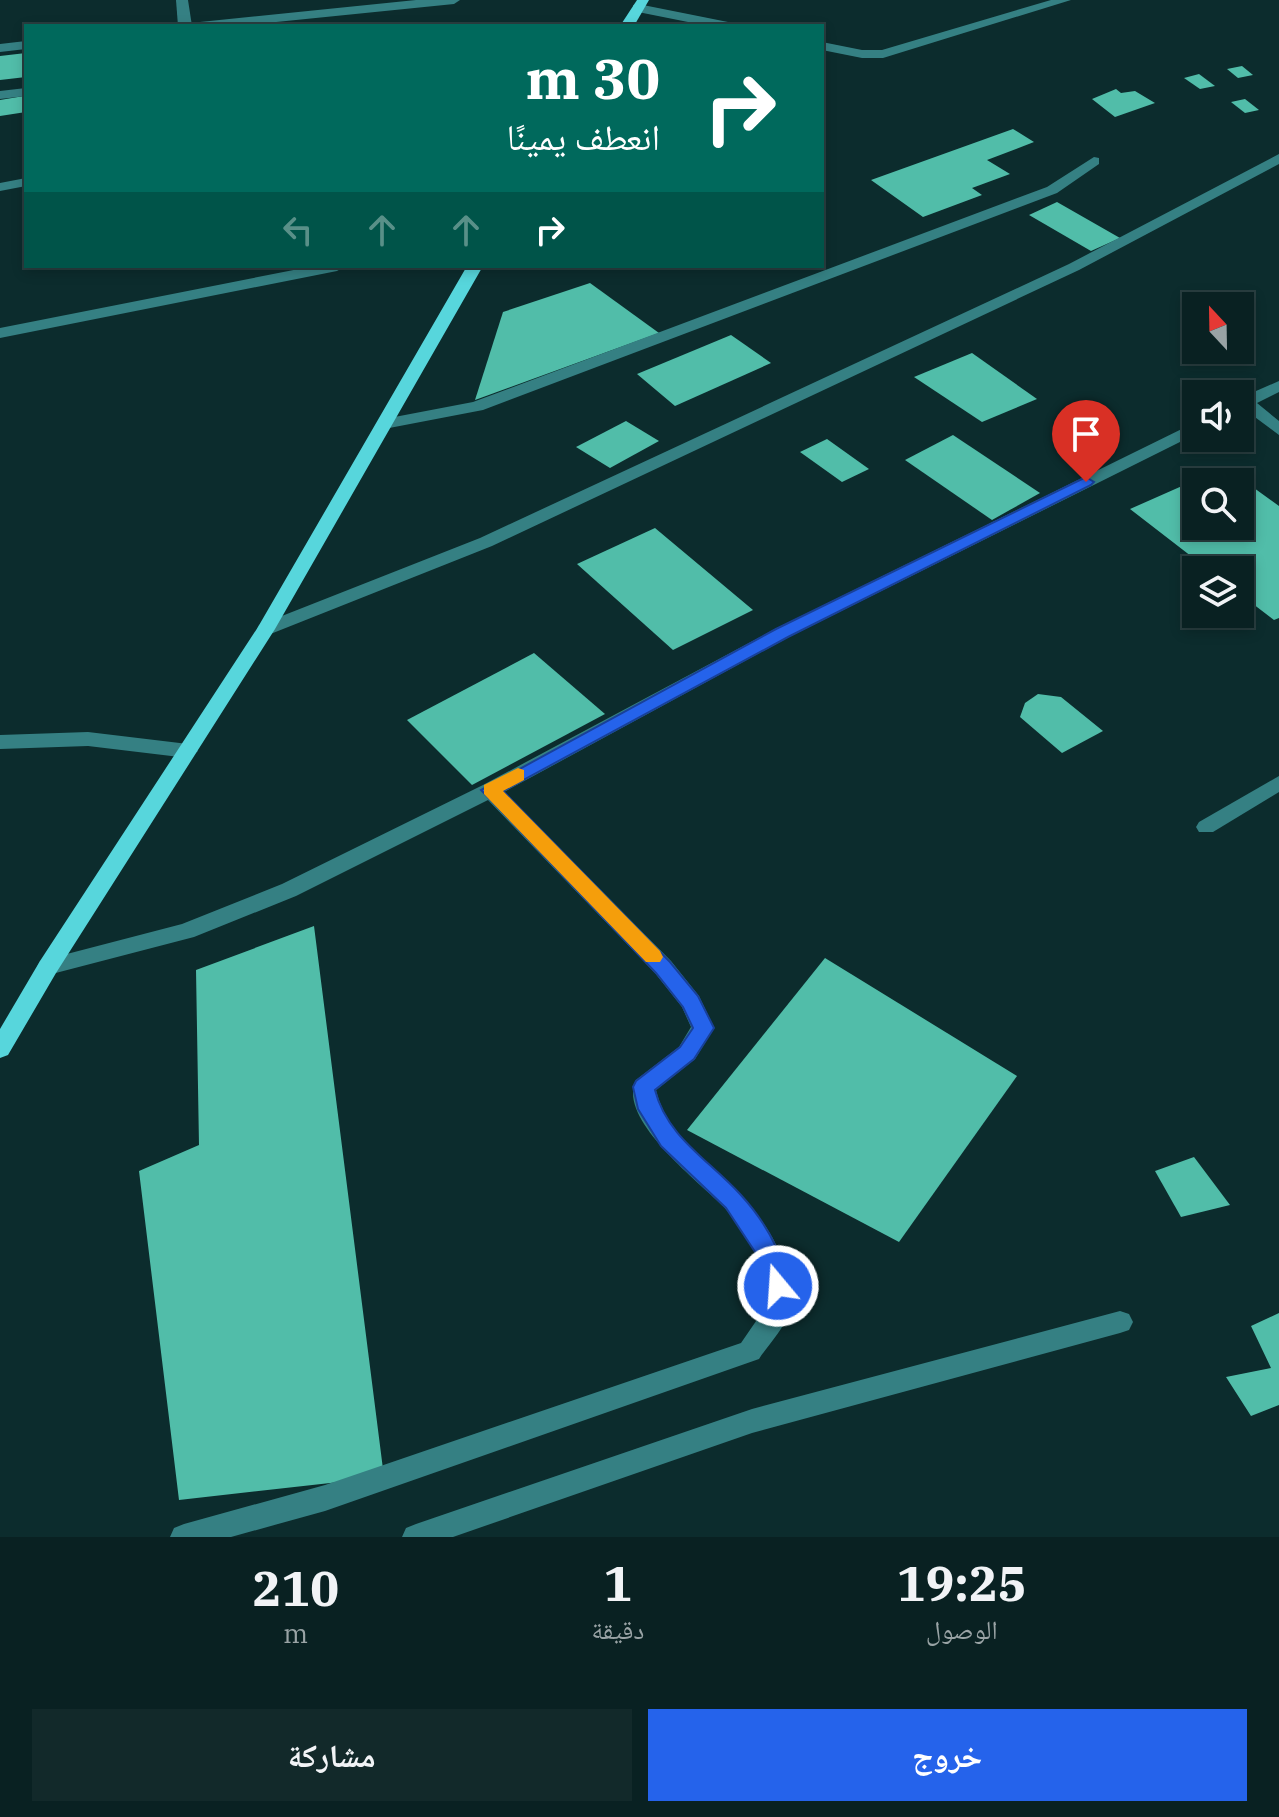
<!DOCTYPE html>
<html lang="ar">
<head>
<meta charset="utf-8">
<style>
	body { margin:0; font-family:"IBM Plex Serif","Noto Naskh Arabic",serif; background:#12292a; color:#f1f3f6; direction:rtl; height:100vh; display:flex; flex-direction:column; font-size:30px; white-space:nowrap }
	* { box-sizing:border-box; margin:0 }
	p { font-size:26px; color:#99a3a5 }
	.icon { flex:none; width:44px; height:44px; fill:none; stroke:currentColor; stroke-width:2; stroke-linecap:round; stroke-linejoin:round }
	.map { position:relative; height:1537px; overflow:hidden; direction:ltr }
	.panel { display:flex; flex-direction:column; background:#092122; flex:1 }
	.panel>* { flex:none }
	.hud { position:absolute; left:24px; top:24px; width:800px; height:244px; border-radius:0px; box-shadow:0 4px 12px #0003,0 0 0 2px #293e40; direction:rtl; background:#00695c; color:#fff; overflow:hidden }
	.needle { width:52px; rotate:338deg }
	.fabs { position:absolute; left:1182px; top:292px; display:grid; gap:16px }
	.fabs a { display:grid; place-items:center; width:72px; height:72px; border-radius:0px; background:#092122; box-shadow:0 4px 12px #0003,0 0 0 2px #293e40; font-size:40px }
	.pin { position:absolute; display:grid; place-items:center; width:68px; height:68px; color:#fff; margin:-82px -34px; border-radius:50% 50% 50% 0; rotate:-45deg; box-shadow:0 0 8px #0007 }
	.pin .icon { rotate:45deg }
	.me { position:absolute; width:88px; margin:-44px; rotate:342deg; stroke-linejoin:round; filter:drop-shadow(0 0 6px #0008) }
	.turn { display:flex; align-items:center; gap:28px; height:168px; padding:0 32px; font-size:36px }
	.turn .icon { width:104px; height:104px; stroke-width:2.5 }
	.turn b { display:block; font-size:56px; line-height:68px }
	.lanes { display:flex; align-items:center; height:76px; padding:0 32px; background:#0003; justify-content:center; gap:40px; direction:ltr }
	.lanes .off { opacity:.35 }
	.eta { display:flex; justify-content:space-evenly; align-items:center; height:136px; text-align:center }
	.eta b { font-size:48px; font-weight:700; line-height:56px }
	.button { display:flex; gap:16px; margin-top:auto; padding:16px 32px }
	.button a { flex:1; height:92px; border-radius:0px; background:#2563eb; color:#fff; font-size:32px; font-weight:700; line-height:92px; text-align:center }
	.button a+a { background:#12292a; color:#f1f3f6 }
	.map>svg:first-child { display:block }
</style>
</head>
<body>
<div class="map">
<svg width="1279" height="1537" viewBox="0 0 1279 1537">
	<rect width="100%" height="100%" fill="#0c2c2d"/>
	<g fill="#51bda9" fill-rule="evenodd">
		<polygon points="26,53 26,77 0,80 0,56"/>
		<polygon points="1242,66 1253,75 1238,78 1227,69"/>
		<polygon points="1199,74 1215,86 1200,89 1184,78"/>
		<polygon points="1116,89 1121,93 1135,91 1155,103 1115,117 1092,99"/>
		<polygon points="24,96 26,112 0,116 0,100"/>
		<polygon points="1245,99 1259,110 1245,113 1231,102"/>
		<polygon points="1013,129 1034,142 987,160 1010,174 972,188 982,195 923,217 871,180"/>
		<polygon points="1057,202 1120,238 1091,251 1029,215"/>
		<polygon points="590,283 659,333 475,400 503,312"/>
		<polygon points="731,335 771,363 675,406 637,374"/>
		<polygon points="972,353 1037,399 982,422 914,377"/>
		<polygon points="626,421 659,441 610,468 576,447"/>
		<polygon points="953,435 1040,493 992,520 905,460"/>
		<polygon points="827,439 869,469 842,482 800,452"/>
		<path d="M1225 467 1279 506V618L1274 620 1240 594V570H1209L1130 509ZM1196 482H1240V526H1196Z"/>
		<polygon points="655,528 753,610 673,650 577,564"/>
		<polygon points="534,653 605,714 472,785 407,720"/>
		<polygon points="1038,694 1061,697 1103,731 1062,753 1020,717 1025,703"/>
		<polygon points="314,926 384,1477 179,1500 139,1171 199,1145 196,970"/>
		<polygon points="825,958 1017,1076 899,1242 687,1130"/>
		<polygon points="1194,1157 1230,1205 1181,1217 1155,1171"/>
		<polygon points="1279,1313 1279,1405 1251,1416 1226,1377 1271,1368 1251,1326"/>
	</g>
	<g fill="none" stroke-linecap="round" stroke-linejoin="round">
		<g fill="#358083" fill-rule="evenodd">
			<polygon points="176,0 188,0 192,26 178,26"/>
			<polygon points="416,0 460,0 454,4 238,26 193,26 200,22"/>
			<polygon points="1051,0 1071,0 883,58 862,58 822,50 822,42 862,50 882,50"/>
			<polygon points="638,4 728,22 735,26 708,26 633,11 633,5"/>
			<polygon points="26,41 26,49 0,52 0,44"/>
			<polygon points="26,88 26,96 0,99 0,91"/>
			<polygon points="1279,154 1279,164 1079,270 492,546 273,633 266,635 257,629 259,625 480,538 1069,264"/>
			<polygon points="1094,157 1099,158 1099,164 1057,193 483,410 384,429 376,424 384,419 473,402 1047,187"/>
			<polygon points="26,178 26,186 0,191 0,183"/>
			<polygon points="314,266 345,266 337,271 0,338 0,328"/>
			<polygon points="1279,381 1279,392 1257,403 1279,421 1279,435 1244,409 1240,410 1240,398"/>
			<path d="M1196 422V434L789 637 504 792 671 961 699 996 714 1028 695 1059 656 1090C674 1165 776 1191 787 1283 788 1292 792 1304 789 1313 784 1329 768 1345 759 1359L325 1511 231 1537H170L174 1528 184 1524 325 1485 741 1343 765 1308C764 1293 765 1272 759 1259 751 1242 736 1221 724 1207 701 1183 616 1119 636 1080L679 1047 691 1027 682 1007 655 973 488 800 296 896 194 937 48 975 40 973 37 967 40 961 182 924 282 884 483 785 775 629Z"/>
			<polygon points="88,732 188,744 198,751 188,758 88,746 0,749 0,735"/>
			<polygon points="1279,776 1279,792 1213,832 1199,832 1196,827 1199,822"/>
			<polygon points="1120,1311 1129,1314 1133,1322 1129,1330 1120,1333 752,1433 453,1537 402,1537 406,1528 416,1524 752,1409"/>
		</g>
		<g fill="#57d6dc" fill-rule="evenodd">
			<polygon points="637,0 649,0 634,26 620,26"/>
			<polygon points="467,266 483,266 275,629 56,973 8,1055 0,1058 0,1029 40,961 258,627"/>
		</g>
	</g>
	<path fill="#2563eb" stroke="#184099" stroke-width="2" d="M1086 477 1094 482 1091 485 788 637 503 791 670 962 698 996 714 1028 694 1059 655 1090C667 1137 709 1160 740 1194 764 1220 782 1252 789 1286L786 1293 778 1296 770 1293 761 1261 726 1208 661 1146 638 1109 633 1087 636 1081 680 1047 693 1028 683 1007 656 973 481 790 776 629Z"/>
	<polygon fill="#f59e0b" points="518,768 524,770 524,780 503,791 660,951 663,957 660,962 646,962 484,794 484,785"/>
</svg>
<div class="fabs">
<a><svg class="needle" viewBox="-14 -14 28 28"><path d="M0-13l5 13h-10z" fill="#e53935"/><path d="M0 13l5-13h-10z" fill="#99a3a5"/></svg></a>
<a><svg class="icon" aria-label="sound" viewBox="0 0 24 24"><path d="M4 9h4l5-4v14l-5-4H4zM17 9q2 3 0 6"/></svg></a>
<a><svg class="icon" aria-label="search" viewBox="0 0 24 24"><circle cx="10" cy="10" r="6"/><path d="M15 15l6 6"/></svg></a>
<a><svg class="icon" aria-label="layers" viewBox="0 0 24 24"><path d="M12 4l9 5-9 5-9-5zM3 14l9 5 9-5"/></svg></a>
</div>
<div class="pin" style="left:1086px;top:482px;background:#d93025"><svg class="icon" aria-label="arrive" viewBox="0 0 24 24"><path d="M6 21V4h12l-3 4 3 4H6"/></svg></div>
<svg class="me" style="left:778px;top:1286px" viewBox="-20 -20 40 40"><circle r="17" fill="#2563eb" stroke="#fff" stroke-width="3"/><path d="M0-11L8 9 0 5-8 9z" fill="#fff"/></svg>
<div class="hud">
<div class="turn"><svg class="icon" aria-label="right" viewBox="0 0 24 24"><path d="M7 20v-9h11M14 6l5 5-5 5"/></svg><div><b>30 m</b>انعطف يمينًا</div></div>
<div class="lanes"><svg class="icon off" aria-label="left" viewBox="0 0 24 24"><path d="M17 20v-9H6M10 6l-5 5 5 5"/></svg><svg class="icon off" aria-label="ahead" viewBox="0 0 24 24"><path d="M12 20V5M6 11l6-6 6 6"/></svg><svg class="icon off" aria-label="ahead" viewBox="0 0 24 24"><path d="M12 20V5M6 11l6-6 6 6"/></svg><svg class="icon" aria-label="right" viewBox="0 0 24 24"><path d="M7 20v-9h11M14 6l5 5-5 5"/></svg></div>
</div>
</div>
<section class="panel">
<div class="eta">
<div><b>19:25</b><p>الوصول</p></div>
<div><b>1</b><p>دقيقة</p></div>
<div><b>210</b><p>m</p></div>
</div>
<div class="button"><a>خروج</a><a>مشاركة</a></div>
</section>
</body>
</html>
